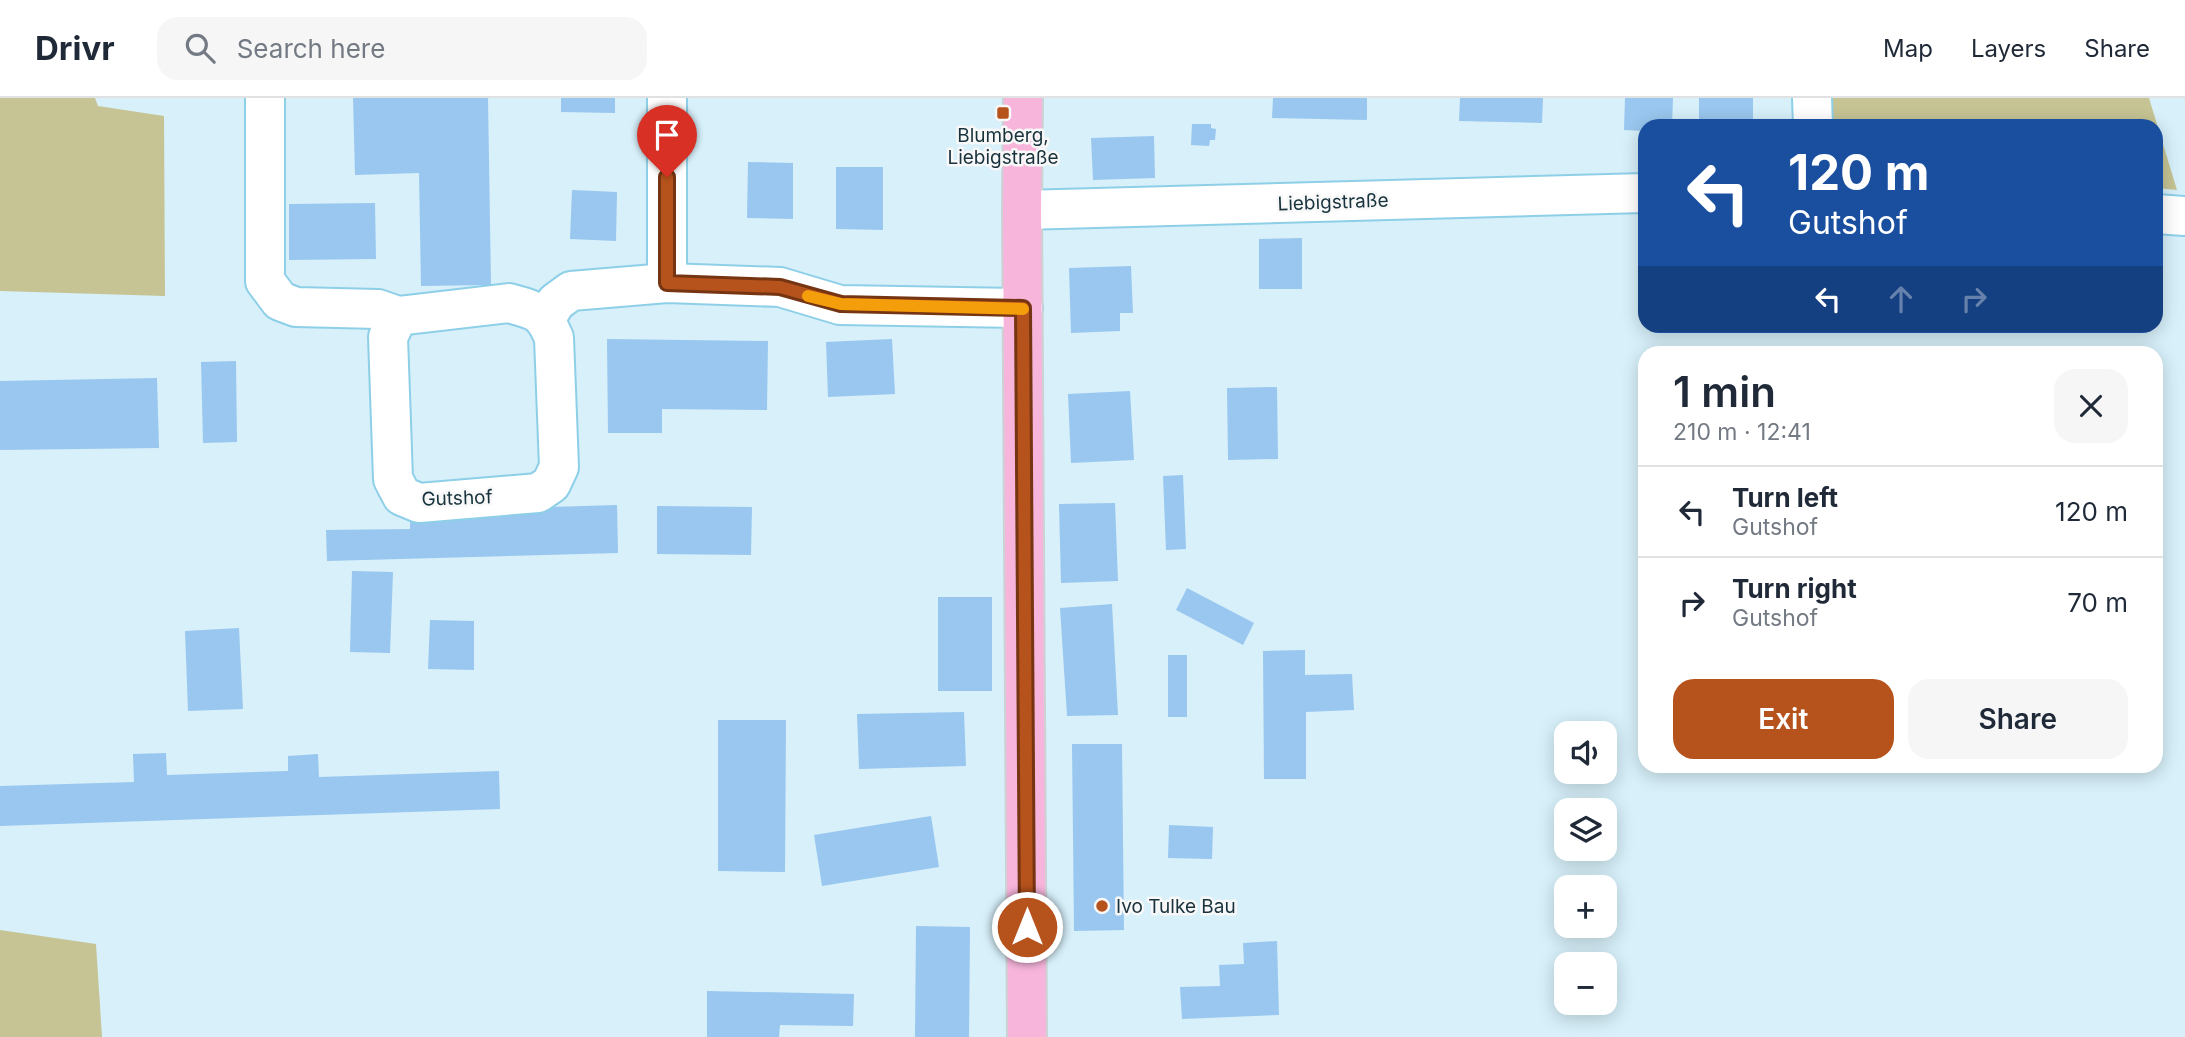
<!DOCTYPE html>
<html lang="en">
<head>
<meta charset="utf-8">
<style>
	body { margin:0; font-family:Inter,sans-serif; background:#f6f6f7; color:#1f2937; height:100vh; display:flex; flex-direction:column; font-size:26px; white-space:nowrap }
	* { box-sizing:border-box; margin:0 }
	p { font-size:23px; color:#747a83 }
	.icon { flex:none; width:38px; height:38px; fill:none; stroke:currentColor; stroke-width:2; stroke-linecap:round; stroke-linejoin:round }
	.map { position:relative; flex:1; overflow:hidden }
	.details { position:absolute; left:1638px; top:248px; width:525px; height:427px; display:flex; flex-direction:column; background:#fff; border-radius:21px; box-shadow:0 4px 18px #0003 }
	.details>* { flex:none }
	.guide { position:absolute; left:1638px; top:21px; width:525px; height:214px; border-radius:21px; box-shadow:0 4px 18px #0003; background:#1a4fa0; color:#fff; overflow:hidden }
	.buttons { position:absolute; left:1554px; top:623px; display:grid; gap:14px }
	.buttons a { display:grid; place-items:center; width:63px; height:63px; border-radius:14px; background:#fff; box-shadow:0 4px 18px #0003; font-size:35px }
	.pin { position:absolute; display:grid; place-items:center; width:60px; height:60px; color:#fff; margin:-72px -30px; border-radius:50% 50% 50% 0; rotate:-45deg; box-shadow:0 0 7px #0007 }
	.pin .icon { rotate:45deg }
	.me { position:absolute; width:77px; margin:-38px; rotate:0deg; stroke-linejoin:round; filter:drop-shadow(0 0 5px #0008) }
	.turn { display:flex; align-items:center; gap:24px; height:147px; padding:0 35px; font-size:32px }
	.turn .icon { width:91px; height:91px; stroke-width:2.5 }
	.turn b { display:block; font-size:49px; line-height:60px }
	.lanes { display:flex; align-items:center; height:66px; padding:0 35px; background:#0003; justify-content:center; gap:35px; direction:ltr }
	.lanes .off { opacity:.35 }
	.round { display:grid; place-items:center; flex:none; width:74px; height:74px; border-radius:21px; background:#f6f6f7 }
	.overview { display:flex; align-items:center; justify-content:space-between; height:119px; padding:0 35px }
	h1 { font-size:42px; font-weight:600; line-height:52px }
	.button { display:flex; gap:14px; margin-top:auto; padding:14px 35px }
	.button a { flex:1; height:80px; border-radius:21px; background:#b6521c; color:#fff; font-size:28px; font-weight:600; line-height:80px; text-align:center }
	.button a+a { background:#f6f6f7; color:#1f2937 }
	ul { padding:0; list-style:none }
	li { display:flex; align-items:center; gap:21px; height:91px; padding:0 35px; border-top:2px solid #e0e1e3 }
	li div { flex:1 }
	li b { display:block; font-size:26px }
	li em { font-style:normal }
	header { display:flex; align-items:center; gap:42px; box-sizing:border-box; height:98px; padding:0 35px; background:#fff; border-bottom:2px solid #e0e1e3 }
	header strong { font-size:33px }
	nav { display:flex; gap:38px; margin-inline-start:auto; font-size:24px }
	.search { width:490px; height:63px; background:#f6f6f7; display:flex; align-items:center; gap:18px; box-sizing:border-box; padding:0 24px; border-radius:21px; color:#747a83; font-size:26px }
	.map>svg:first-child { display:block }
</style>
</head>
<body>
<header>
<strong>Drivr</strong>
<div class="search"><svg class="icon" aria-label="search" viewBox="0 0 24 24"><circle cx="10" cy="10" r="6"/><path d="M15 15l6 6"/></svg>Search here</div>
<nav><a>Map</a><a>Layers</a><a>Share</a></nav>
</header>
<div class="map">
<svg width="2185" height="939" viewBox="0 0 2185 939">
	<rect width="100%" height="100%" fill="#d7f0fa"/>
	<g fill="#c6c494">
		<polygon points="0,0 95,0 98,8 164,18 165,198 0,193"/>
		<polygon points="1828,0 2149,0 2177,92 2156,90 2156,28 1829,28"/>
		<polygon points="0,832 96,846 102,939 0,939"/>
	</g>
	<g fill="#99c7ef">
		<polygon points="353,0 488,0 491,187 421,188 419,75 355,77"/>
		<polygon points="561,0 615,0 615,15 561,14"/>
		<polygon points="1273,0 1367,0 1367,22 1272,20"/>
		<polygon points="1460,0 1543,0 1542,25 1459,23"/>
		<polygon points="1625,0 1673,0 1672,28 1645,28 1645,33 1624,32"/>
		<rect x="1699" y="0" width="54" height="28"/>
		<polygon points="1192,26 1211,26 1211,30 1216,31 1215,42 1210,42 1209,48 1191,47"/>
		<polygon points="1154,38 1155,80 1093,82 1091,40"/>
		<polygon points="748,64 793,65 793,121 747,120"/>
		<polygon points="836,69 883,69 883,132 836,131"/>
		<polygon points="572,92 617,94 616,143 570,141"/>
		<polygon points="375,105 376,161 289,162 289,106"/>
		<polygon points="1302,140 1302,191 1259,191 1259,141"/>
		<polygon points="1131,168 1133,215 1120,215 1120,233 1071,235 1069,170"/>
		<polygon points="607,241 768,243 767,312 662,311 662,335 608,335"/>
		<polygon points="892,241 895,296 828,299 826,244"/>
		<polygon points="236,263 237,344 203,345 201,264"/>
		<polygon points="157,280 159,350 0,352 0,283"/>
		<polygon points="1277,289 1278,361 1228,362 1227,290"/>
		<polygon points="1130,293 1134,362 1071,365 1068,296"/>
		<polygon points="1183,377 1186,451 1166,452 1163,378"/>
		<polygon points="1115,405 1118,483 1061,485 1059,406"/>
		<polygon points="617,407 618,455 327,463 326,432 410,431 410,413"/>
		<polygon points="657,408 752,409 751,457 657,456"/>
		<polygon points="352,473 393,474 390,555 350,554"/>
		<polygon points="1187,490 1254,525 1243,547 1176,512"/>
		<rect x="938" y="499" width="54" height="94"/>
		<polygon points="1112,506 1118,617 1067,618 1060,510"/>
		<polygon points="430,522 474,523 474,572 428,571"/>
		<polygon points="239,530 243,611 188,613 185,533"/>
		<polygon points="1305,552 1305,577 1352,576 1354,612 1306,614 1306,681 1264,681 1263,553"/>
		<rect x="1168" y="557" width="19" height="62"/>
		<polygon points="964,614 966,668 859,671 857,616"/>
		<polygon points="718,622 786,622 785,774 718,773"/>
		<polygon points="1072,646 1122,646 1124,832 1074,833"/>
		<polygon points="166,655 167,677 288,673 288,658 318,656 319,679 499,673 500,711 0,728 0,688 134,684 133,656"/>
		<polygon points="931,718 939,769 822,788 814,737"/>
		<polygon points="1169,727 1213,729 1212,761 1168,760"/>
		<polygon points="916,828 970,829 969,939 915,939"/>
		<polygon points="1277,843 1279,917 1182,921 1180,889 1220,888 1219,867 1244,866 1243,845"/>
		<polygon points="707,893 854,896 853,928 780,927 779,939 707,939"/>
	</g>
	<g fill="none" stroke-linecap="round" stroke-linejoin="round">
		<g stroke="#8ecfe8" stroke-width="42">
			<g id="minor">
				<polyline points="265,0 265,183 280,203 296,209 378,211 398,218"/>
				<polyline points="667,0 667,185"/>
				<polyline points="1812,0 1813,28"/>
				<polyline points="1022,112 1645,95"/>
				<polyline points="2156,116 2185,118"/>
				<path d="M509 205C537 213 543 213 554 240L559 369 551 386 538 395 419 405 402 398 393 381 388 239 398 218Z"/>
				<polyline points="546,220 556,204 571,193 667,185 780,189 840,207 1023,210"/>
			</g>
		</g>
		<g stroke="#ccd2d4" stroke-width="42">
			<polyline id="major" points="1023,0 1022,112 1027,939"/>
		</g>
		<use href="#minor" stroke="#fff" stroke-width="38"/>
		<use href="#major" stroke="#f7b5dc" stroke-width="38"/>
	</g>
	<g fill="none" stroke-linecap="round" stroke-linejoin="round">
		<g stroke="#763512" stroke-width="18">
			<polyline id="route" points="667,79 667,185 780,189 841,206 1023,210 1027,829"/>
		</g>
		<use href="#route" stroke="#b6521c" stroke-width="12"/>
		<polyline stroke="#f59e0b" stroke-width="12" points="808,198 841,206 1023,211"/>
	</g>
	<g fill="#b6521c" stroke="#f8f8f8" stroke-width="2.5">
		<rect x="996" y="8" width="14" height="14" rx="3.5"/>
		<circle cx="1102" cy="808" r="7"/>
	</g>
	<g text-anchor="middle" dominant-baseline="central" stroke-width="5" stroke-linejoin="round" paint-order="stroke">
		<g font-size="19" fill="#18333d" stroke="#f8f8f8">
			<text x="1003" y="37">Blumberg,<tspan x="1003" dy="22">Liebigstraße</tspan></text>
			<text x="1116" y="808" text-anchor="start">Ivo Tulke Bau</text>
		</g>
		<g font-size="19" fill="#18333d" stroke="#f8f8f8">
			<text transform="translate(1333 104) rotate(-2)">Liebigstraße</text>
			<text transform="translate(457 400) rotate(-2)">Gutshof</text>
		</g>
	</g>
</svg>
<div class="buttons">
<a><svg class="icon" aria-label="sound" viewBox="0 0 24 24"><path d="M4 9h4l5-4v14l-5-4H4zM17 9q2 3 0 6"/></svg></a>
<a><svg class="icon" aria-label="layers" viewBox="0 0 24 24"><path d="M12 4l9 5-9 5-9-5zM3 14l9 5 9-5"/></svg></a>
<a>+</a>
<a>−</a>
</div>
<div class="pin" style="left:667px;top:79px;background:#d93025"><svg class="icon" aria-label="arrive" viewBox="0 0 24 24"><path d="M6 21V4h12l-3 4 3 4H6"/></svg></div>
<svg class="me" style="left:1027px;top:829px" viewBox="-20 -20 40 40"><circle r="17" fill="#b6521c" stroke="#fff" stroke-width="3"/><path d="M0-11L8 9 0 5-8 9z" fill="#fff"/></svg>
<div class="guide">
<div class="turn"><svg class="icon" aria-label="left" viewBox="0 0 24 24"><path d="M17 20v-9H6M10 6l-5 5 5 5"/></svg><div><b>120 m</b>Gutshof</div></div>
<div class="lanes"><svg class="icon" aria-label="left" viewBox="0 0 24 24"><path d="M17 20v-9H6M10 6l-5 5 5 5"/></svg><svg class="icon off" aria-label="ahead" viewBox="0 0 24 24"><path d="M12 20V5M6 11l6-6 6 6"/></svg><svg class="icon off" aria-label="right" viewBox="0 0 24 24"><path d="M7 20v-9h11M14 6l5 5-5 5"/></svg></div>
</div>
<section class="details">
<div class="overview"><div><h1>1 min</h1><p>210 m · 12:41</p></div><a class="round"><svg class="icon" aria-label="close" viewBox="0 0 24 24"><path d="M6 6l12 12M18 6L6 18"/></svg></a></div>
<ul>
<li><svg class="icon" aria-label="left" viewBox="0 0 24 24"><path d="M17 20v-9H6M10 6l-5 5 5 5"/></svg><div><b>Turn left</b><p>Gutshof</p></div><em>120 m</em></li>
<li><svg class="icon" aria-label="right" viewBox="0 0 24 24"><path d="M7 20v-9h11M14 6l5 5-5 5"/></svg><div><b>Turn right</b><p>Gutshof</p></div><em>70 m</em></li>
</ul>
<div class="button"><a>Exit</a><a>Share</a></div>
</section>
</div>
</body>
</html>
